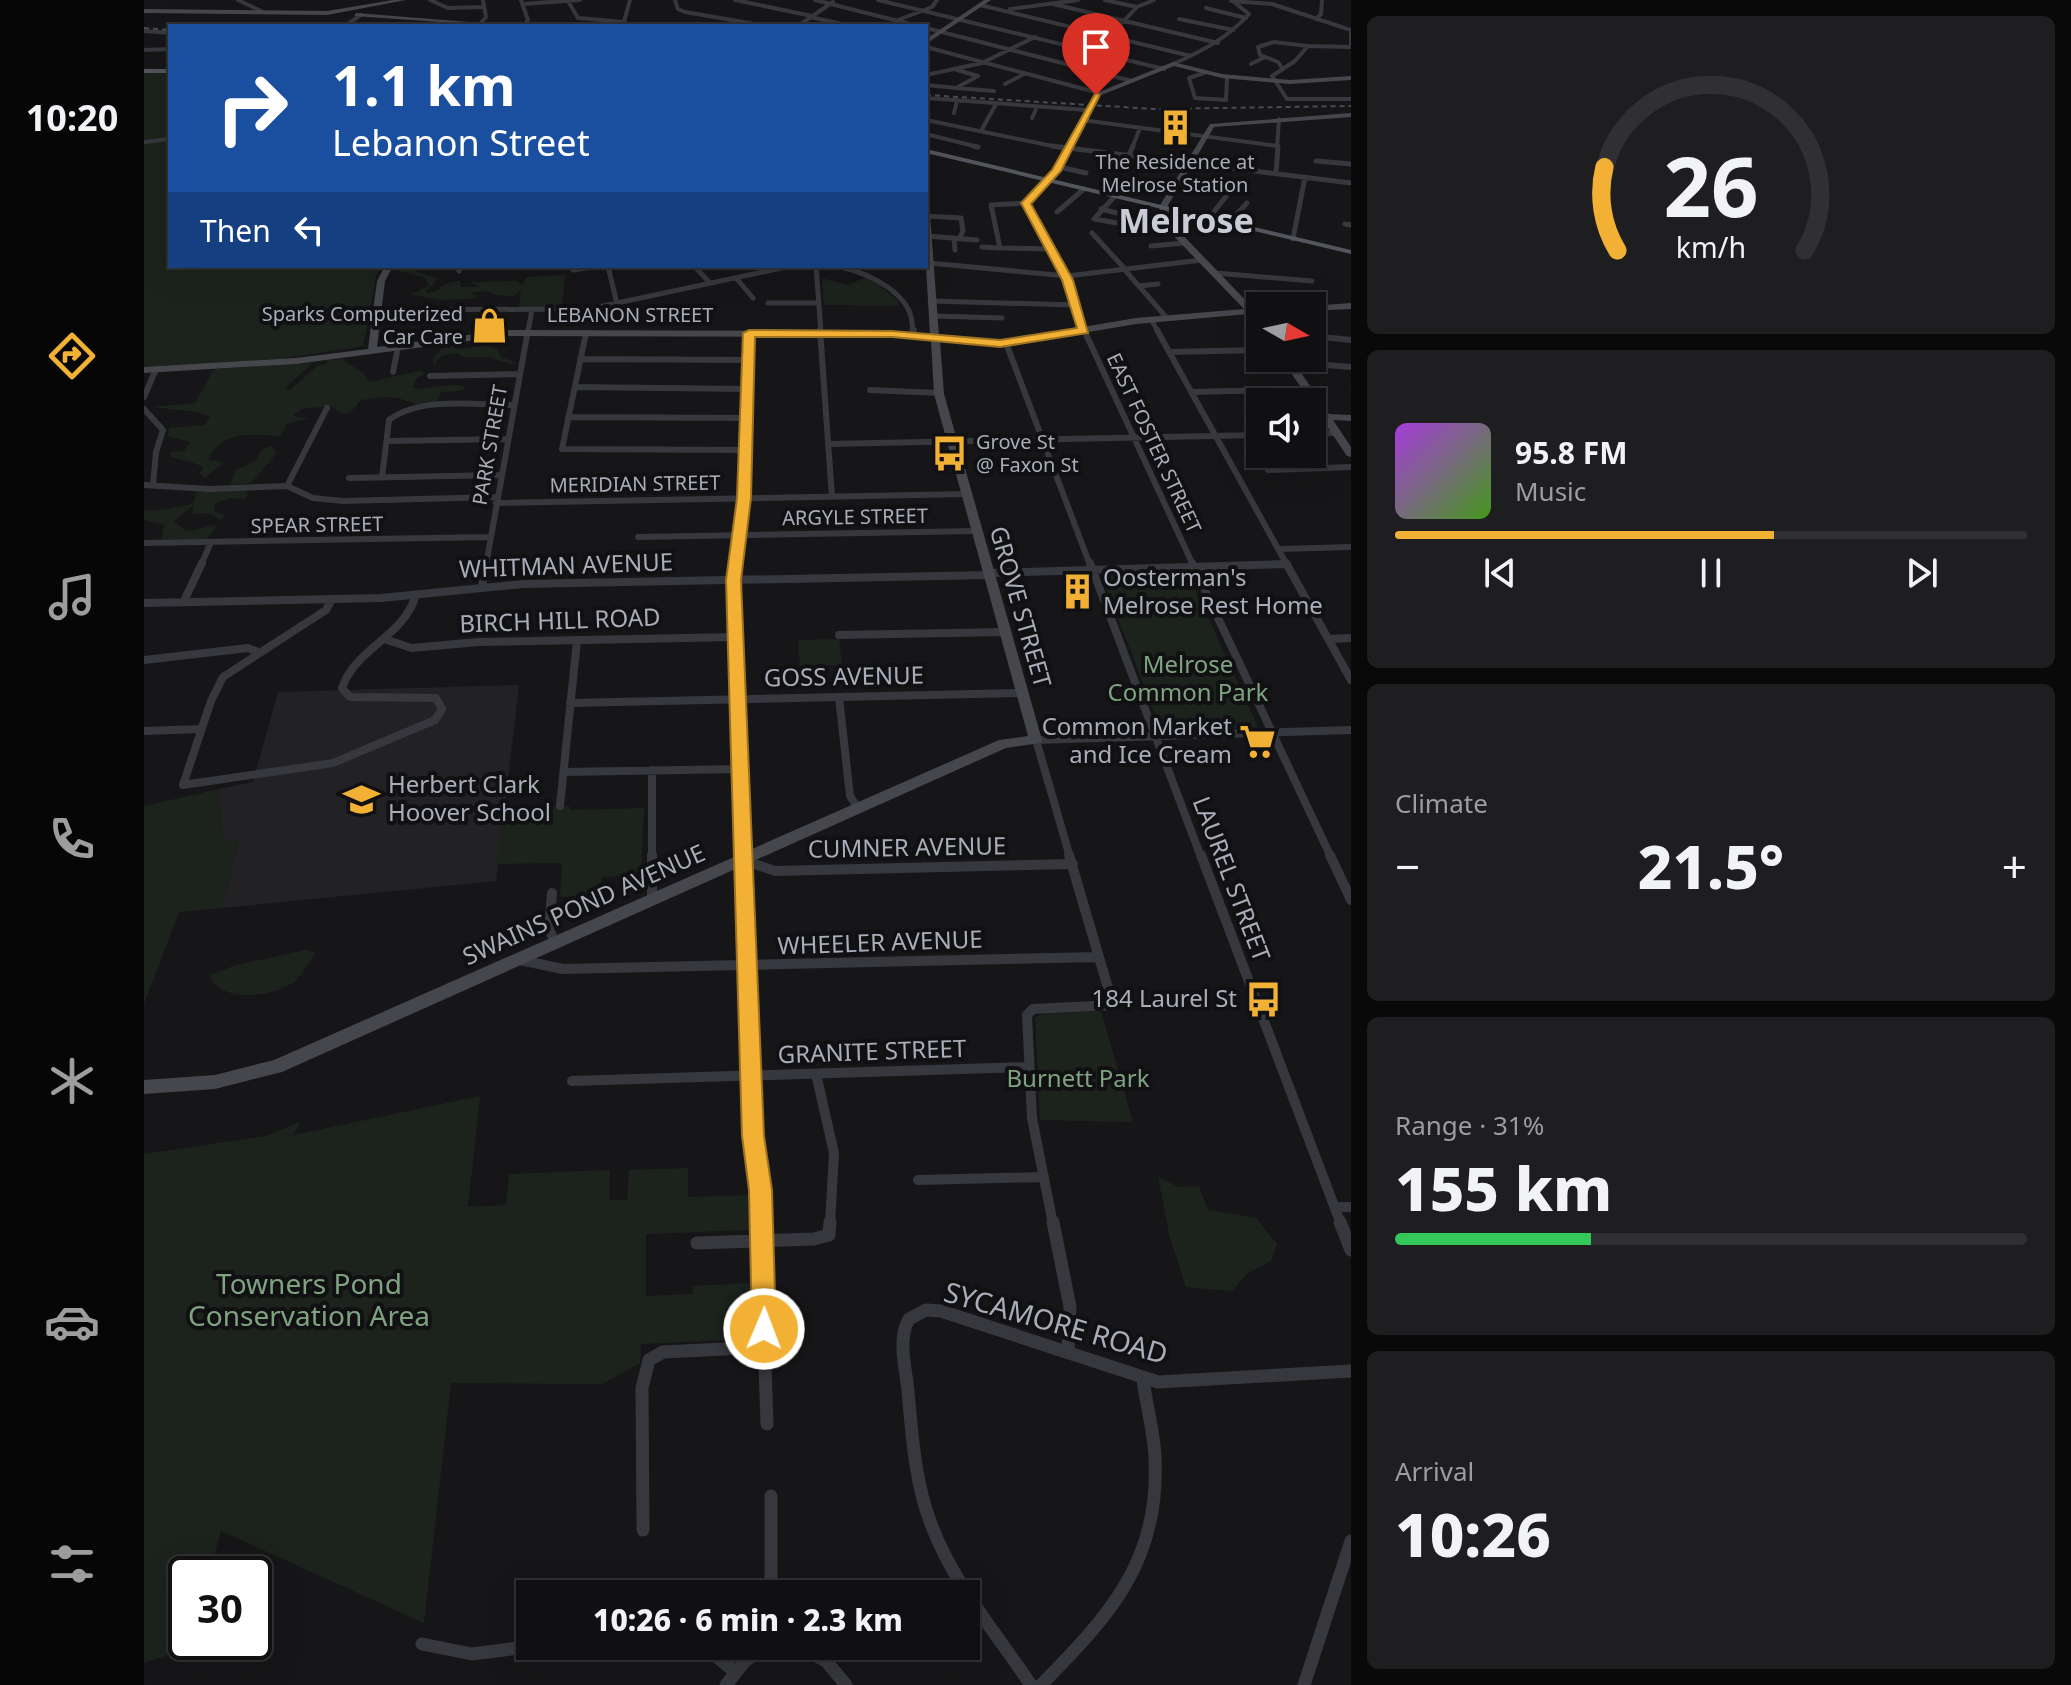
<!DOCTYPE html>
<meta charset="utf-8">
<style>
body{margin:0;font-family:"Noto Sans",sans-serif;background:#1e1e20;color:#f1f3f6;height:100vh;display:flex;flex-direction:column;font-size:30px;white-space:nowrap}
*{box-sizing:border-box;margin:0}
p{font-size:26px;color:#9c9d9f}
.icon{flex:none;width:44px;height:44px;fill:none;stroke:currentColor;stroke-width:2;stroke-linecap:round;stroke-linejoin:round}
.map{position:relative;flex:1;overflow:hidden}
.details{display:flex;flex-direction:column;gap:16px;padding:16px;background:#09090a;width:720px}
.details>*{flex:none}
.top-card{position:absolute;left:24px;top:24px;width:760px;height:244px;border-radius:0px;box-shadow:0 8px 32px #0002,0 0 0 2px #303032;background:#1a4fa0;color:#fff;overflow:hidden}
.needle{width:52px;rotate:99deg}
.controls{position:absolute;left:1102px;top:292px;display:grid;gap:16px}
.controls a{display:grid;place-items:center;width:80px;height:80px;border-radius:0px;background:#101012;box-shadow:0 8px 32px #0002,0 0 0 2px #303032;font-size:40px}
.speed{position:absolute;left:24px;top:1556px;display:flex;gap:16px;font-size:40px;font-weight:700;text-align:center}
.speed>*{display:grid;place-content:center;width:104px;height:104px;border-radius:50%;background:#101012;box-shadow:0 8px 32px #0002,0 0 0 2px #303032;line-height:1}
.speed .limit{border:4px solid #111;border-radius:12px;background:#fff;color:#111}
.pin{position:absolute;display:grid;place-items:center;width:68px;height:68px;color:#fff;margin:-82px -34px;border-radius:50% 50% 50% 0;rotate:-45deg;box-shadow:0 0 8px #0007}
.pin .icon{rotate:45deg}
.me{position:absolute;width:88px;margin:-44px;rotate:1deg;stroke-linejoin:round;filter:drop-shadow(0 0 6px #0008)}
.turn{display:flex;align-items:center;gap:28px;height:168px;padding:0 32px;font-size:36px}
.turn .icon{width:104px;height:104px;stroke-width:2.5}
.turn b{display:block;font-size:56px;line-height:68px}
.then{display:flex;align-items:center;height:76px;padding:0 32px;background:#0003;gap:16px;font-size:30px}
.big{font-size:60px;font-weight:800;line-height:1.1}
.details .widget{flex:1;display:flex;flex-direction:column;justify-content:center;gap:12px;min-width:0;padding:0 28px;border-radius:12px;background:#1e1e20}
.details .dial{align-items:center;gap:0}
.dial svg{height:208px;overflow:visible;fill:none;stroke:#303032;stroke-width:7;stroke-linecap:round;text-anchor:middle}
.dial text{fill:#f1f3f6;stroke:none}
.song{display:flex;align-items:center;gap:24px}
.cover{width:96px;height:96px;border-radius:12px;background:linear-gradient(135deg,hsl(280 70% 55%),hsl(100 70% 35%))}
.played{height:8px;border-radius:4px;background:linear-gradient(90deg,#f2b134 60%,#303032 60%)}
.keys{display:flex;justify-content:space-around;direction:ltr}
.heat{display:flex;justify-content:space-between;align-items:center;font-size:44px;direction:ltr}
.charge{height:12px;border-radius:6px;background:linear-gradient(90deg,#34c759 31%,#303032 0)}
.trip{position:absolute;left:372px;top:1580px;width:464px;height:80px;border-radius:0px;background:#101012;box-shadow:0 8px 32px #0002,0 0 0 2px #303032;font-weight:800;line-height:80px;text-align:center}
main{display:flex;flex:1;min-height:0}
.menu{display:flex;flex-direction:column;width:144px;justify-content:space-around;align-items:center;background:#060607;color:#9c9d9f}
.menu .icon{width:56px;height:56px}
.menu .selected{color:#f2b134}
.menu b{font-size:36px;color:#f1f3f6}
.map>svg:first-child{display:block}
.built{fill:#222225}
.green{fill:#1c231d}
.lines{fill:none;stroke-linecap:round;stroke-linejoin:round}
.street-far5{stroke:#37383d;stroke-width:4}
.street-far4{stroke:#37383d;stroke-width:5}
.street-far3{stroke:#37383d;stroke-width:6}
.street-far2{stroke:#37383d;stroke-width:8}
.street-far1{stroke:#37383d;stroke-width:10}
.street{stroke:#37383d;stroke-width:13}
.secondary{fill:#45474d;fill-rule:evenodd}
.primary{fill:#53555c;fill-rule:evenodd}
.rail{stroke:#4a4c52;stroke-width:2;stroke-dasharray:5 4;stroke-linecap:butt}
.route{fill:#f2b134;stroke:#9d7322;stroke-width:2}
.labels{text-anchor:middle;stroke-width:8;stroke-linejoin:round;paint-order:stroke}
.far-poi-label{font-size:20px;fill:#a8adb8;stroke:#111113}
.far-street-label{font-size:20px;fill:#a8adb8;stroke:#111113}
.street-label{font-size:24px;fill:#a8adb8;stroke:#111113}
.poi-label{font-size:24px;fill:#a8adb8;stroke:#111113;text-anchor:start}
.park-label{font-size:24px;fill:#7fa381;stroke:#111113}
.near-park-label{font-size:28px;fill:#7fa381;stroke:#111113}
.near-street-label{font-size:28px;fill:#a8adb8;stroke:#111113}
.far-town-label{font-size:34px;font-weight:bold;fill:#c9ccd4;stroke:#111113}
</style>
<main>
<nav class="menu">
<b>10:20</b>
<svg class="icon selected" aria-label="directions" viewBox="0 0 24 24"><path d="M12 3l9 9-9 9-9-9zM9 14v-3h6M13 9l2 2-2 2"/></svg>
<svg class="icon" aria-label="music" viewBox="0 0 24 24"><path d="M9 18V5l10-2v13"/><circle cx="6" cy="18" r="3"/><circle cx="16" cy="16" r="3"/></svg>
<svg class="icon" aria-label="phone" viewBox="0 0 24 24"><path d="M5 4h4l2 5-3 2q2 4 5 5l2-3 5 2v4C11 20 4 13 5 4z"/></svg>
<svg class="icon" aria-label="climate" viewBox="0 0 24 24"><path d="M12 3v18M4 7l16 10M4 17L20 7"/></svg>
<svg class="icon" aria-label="car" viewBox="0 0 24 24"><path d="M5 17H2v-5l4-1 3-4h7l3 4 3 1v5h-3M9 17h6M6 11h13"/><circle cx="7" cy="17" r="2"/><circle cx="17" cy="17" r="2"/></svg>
<svg class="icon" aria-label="filters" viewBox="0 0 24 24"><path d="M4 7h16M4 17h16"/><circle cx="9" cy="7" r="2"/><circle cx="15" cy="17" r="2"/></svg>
</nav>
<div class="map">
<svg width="1207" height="1685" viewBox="0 0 1207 1685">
<rect width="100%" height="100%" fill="#161618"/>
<path class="built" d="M375,685L352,881L78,908L94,843L78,839L75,789L109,782L134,692Z"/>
<path class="green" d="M0,73H26V266H239L232,276L227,305L223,307L222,313L226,314L219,346L136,359L0,367Z
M252,266H274L273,272L294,278L281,293L291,292C300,285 303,281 316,281L317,287H335L325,282L372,281L378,285L382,277L421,275L418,307H375L377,289L370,296L351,295L343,291L326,293L334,296L328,299L296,300L267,294L285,286L280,277L254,271Z
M724,276L754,301V306L680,305L678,278L704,285Z
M303,344L316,349L343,346L354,349L357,357L374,363L367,364L345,357H319L313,353L297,356L290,365L289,357Z
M198,359L220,374L225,382L275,371L282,373L273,378L268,388C287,391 306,381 322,387L316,391L297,392L292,404C265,407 273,402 252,398C241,396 228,399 217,400C205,414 205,419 187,406L157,409L149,416L165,418L143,424L136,436C109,434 77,430 64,460L80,462L61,478L56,474L59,467C48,461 38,461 27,457V452L40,451L46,442L24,436L25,428L60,425L66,417L53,412L8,407L51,403L70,369L169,363L141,388L146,390L173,366L185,362L180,361Z
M127,446L133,453L107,483L86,485L92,470L113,460L117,450Z
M101,490L104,495L100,499L87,498L71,503L70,511L80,515L78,521L64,513L49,514V506L30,521C48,540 50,526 74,525L63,539H18L20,524L0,520V509C11,514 35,506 49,504L53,492Z
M1043,571L1114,727L1017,730L957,574Z
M695,639L698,665L656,666L654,640Z
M75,789L78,839L94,842L78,908L35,912L0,1004V806Z
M425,806L426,810L500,808L497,876L458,877L456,896L416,897L418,863L353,864L359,809Z
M162,950L171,953C167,960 155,979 149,983C126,996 84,1004 67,979V975L92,965Z
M957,1011L989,1122L896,1120L891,1017L900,1014Z
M336,1096L324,1207L362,1205L365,1174L466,1170L465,1200H483L485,1170L544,1168V1197L604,1195L605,1230L502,1234V1296L549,1294V1286L607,1283L609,1339L497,1344L496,1363L458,1384L307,1383L280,1623L77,1531L65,1574H42L45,1648L0,1663V1154L122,1136L153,1123H157L149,1135Z
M1014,1176L1034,1187L1055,1186L1064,1210L1112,1218L1133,1244L1127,1261L1104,1273L1088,1291L1042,1287L1025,1234Z"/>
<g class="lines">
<path class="street-far5" d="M94,0L119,12
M286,0L304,8L339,7
M377,0L384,20L379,26
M531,0L534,9L541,12L623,26
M591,0L668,16
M671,0L774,26
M734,0L1020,69
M961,0L993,7
M424,1L434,18L481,22
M1087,1L1128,4L1207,30V46
M379,4L436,0
M909,4L1074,43
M836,5L1047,56
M1062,8L1102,18
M866,9L934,0
M666,17L707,26
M1035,19L1089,30
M1172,19L1177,14L1178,0
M754,20L788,7L793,0
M335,25L342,17L339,0
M479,25L486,0
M524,25L533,26
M201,26L217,15
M654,26L689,2
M782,28L988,81
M0,31L26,33
M782,47L955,93
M933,47L977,24L993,7L1010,0
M1207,47L1164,46L1151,61L1128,76L1143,99H1207
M0,50L26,49
M1029,64C1058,51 1084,38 1105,14L1091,3
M1107,64L1121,57
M1138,68L1134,62L1116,55L1114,47L1130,42L1164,46
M1060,73L1045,78L1051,98L1082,100L1083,77
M782,75L838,63L891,37
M861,84L880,74
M782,85L812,88L834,76L813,70
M812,88L850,91
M782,98L943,110
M810,113L813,101
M888,118L893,107
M782,120L918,148
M938,120L1134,146
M837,131L852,104
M782,134L834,147
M0,142L26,139
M988,148L996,128
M1133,148L1135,119"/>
<path class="street-far4" d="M829,146L834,147
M908,146L1207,183
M985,155L989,146
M1172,161L1207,164
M915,167L942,173
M1132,173L1134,146
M986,179L1032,188
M905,180L882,203L924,280L940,332
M1037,182L1087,190L1065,218
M971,196L950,219L1031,233
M882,203L847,205L856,248L906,249
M957,209L985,216
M913,212L940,189
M782,216L817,218L819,231L815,239
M1085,223L1103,203
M1201,224L1207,225
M948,233L981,269
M783,236L833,240
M810,238L811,250
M1149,239L1161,177
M1007,246L1041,243
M838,247L856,248
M785,263L923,276L1058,260
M464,266L473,304
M550,266L566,283
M672,266L677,332
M692,266C723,272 773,294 768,332
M980,269L1022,317
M429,270L455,266
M315,271L317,266
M1072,273L1168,281
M592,278L609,298
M995,286L1014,284
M788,301L931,305
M624,303H675
M233,310L445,309L647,266
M789,316L858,318
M1007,319L1014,332
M384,332L388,309"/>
<path class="street-far3" d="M676,330L688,497
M940,330L1049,565
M1013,330L1143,565
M442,333L418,449L601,450
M766,335L770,330
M1168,336L1207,340
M862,343L946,565
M1025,352L1116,350
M436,359L604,360
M1144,362L1207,367
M249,372L254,347
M286,376L375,374
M431,387L603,389
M726,390L795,393
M1047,392L1163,389
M0,397L12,369
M0,409L19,430L12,452L9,485
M424,417L602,418
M1168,434L1192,433
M243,441L364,439
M685,444L1116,435
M1124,470L1207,467
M205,478L357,475
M238,478L245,420C277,396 332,405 370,405
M0,485L65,489L143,486L169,498L199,501L353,497
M143,486L183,408
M352,503L823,494
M494,537L833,531
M0,543L346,537
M1135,549L1207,547
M57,565L67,542
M342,565L384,330
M592,565L600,498L605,333
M1123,565L1143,564"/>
<path class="street-far2" d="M592,563L599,857
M946,563L1057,857
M1048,563L1187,857
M1142,563L1207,680
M845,573L1143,564
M338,587L342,563
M188,599L182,610L79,677L67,701L39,785L189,763L291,720L298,709L292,698L206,697L198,688C212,647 259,638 272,595
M40,601L58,563
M0,603L237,598L379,584L846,575
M695,635L862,632
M1185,639L1207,638
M243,640L268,648L334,642L591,637
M0,660L104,648L114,652
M695,697L706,796L714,808
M426,703L879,693
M0,731L57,729
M508,770V857
M420,772L596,769
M416,806L433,640
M926,857L892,740L1207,730"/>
<path class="street-far1" d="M508,855V900
M599,855L609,1136L616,1224
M1057,855L1197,1224
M1186,855L1207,900
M599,860L631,871L929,864
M408,893L405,930L412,943
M376,960L419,969L955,957
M672,1074L690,1153L686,1224
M428,1081L885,1067
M774,1180L900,1177
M1191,1207H1207
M909,1224L888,1118L883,1015L889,1009L969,1005L925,855"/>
<path class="street" d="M616,1222L623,1424
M909,1222L926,1307L924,1353
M1196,1222L1207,1250
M553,1243L670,1239L685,1235L686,1222
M627,1496V1594
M499,1530L498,1388L505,1360L519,1352L620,1347
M278,1644L328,1654L390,1646
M560,1646L591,1672
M653,1646L682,1661L702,1685
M582,1685L601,1661L623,1646
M887,1685C852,1633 809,1583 787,1524C771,1482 768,1436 764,1391C762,1369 753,1339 765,1319L782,1310L797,1311L1014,1382L1207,1371
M897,1685C965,1616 1016,1562 1011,1458C1010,1431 1002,1405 999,1379
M1160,1685L1207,1541"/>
<path class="secondary" d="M249,0H262L183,15L0,13V9L183,11Z
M840,0H847L782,44V39Z
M212,13L350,24L353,26L210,16Z
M1029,62L1078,74L1146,80L1207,76V80L1146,84L1078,78L1030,66L955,96L909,180L902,182L950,94Z
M1207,113V117L1070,127L1023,207L1031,227L1109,308L1116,307V313H1114L1116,323L1105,314L992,324L856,347L796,341L800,394L898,740L897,743L862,748L138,1072L71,1089L0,1094V1080L71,1075L130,1060L855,740L884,736L790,394L787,341L744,337L362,336L152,364L0,373V367L152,358L224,349L233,281L241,266H249L241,281L233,347L362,330L744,331L786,335L782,266V212L786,214L795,336L856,341L992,318L1100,309L1024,230L1015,207L1066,124Z
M1207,303V309L1168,311V306H1166Z
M1137,358H1147L1185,414L1207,415V421L1189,420L1207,447V457L1203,456Z"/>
<path class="primary" d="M0,69H26V73H0Z
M782,149L1207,250V254L782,153Z"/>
<path class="rail" d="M0,28L26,30
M782,95L1011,109L1207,106"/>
</g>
<path class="route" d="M952,92L956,95L917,171L887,204L929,280L944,333L856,347L748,337H611L607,498L597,580L620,1136L628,1190L632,1329L629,1338L620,1341L612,1338L608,1329L605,1190L598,1136L582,580L593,498L599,333L605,330L748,331L856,340L933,328L918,280L877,203L908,170Z"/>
<defs>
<symbol id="building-bare" viewBox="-9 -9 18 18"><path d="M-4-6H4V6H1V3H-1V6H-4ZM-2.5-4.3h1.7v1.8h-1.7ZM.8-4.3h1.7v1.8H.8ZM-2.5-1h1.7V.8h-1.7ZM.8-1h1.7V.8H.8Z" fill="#f2b134" stroke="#111113" stroke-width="2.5" paint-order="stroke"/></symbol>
<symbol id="shop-bare" viewBox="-9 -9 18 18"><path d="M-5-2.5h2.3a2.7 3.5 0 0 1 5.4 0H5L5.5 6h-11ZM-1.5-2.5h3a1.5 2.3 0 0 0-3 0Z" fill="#f2b134" stroke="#111113" stroke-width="2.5" paint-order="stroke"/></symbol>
<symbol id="bus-bare" viewBox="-9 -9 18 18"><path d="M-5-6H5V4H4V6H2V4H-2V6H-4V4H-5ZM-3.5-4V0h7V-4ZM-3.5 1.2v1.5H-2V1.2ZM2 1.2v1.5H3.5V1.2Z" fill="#f2b134" stroke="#111113" stroke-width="2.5" paint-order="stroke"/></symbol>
<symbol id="supermarket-bare" viewBox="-9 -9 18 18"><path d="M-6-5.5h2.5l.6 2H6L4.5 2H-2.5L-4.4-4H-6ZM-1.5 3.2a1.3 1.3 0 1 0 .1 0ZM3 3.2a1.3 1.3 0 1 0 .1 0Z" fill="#f2b134" stroke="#111113" stroke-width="2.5" paint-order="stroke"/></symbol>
<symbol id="school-bare" viewBox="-9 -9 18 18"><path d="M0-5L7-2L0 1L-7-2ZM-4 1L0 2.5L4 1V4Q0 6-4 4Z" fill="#f2b134" stroke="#111113" stroke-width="2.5" paint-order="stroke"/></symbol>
</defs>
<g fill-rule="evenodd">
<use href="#building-bare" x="1006" y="102" width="51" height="51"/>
<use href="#shop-bare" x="320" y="300" width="51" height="51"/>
<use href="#bus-bare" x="780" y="428" width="51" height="51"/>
<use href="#building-bare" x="908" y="566" width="51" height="51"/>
<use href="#supermarket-bare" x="1088" y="716" width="51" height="51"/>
<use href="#school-bare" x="192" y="774" width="51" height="51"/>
<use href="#bus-bare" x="1094" y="974" width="51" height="51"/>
</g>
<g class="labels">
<g class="far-poi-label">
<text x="1031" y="169">The Residence at<tspan x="1031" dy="23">Melrose Station</tspan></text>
<text x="319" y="321" text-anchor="end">Sparks Computerized<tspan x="319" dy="23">Car Care</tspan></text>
<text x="832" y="449" text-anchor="start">Grove St<tspan x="832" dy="23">@ Faxon St</tspan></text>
</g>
<g class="far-street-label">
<text x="486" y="322">LEBANON STREET</text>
<text transform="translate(1010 443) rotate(65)" y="7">EAST FOSTER STREET</text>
<text transform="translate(346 445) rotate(-80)" y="7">PARK STREET</text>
<text transform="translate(491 484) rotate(-1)" y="7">MERIDIAN STREET</text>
<text transform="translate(711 517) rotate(-1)" y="7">ARGYLE STREET</text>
<text transform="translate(173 525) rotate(-1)" y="7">SPEAR STREET</text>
</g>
<g class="street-label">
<text transform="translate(422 566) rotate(-2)" y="8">WHITMAN AVENUE</text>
<text transform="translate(876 607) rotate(74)" y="8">GROVE STREET</text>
<text transform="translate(416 621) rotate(-2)" y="8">BIRCH HILL ROAD</text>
<text transform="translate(700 677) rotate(-1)" y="8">GOSS AVENUE</text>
<text transform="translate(763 848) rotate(-1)" y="8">CUMNER AVENUE</text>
<text transform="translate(1087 879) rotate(69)" y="8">LAUREL STREET</text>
<text transform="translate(440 905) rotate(-24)" y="8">SWAINS POND AVENUE</text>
<text transform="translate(736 943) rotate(-2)" y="8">WHEELER AVENUE</text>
<text transform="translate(728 1052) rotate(-2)" y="8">GRANITE STREET</text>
</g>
<g class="poi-label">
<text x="959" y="586">Oosterman's<tspan x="959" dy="28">Melrose Rest Home</tspan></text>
<text x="1088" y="735" text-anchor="end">Common Market<tspan x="1088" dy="28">and Ice Cream</tspan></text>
<text x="244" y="793">Herbert Clark<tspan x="244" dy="28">Hoover School</tspan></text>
<text x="1093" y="1007" text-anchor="end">184 Laurel St</text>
</g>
<g class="park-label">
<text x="1044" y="673">Melrose<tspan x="1044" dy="28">Common Park</tspan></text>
<text x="934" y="1087">Burnett Park</text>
</g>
<g class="near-park-label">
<text x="165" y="1294">Towners Pond<tspan x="165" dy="32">Conservation Area</tspan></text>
</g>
<g class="near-street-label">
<text transform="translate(912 1323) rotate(16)" y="10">SYCAMORE ROAD</text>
</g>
<g class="far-town-label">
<text x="1042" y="233">Melrose</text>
</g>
</g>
</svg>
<div class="controls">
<a><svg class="needle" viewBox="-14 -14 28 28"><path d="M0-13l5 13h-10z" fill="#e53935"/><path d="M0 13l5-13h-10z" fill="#9c9d9f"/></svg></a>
<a><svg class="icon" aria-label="sound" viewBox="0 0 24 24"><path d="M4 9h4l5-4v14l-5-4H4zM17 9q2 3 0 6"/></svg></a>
</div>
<div class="speed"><div class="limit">30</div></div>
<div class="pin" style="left:952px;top:95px;background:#d93025"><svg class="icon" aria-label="arrive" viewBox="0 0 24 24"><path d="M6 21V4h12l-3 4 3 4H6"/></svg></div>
<svg class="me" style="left:620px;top:1329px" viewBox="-20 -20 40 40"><circle r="17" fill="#f2b134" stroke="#fff" stroke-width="3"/><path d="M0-11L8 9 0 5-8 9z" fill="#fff"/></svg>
<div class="trip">10:26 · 6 min · 2.3 km</div>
<div class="top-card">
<div class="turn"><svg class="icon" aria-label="right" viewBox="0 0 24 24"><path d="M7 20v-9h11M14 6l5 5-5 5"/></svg><div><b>1.1 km</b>Lebanon Street</div></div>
<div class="then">Then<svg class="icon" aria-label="left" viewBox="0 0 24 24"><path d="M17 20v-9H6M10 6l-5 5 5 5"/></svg></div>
</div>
</div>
<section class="details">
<div class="widget dial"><svg viewBox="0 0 100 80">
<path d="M14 69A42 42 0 1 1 86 69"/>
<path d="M14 69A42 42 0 0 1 9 37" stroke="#f2b134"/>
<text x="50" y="56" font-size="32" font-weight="700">26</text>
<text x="50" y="72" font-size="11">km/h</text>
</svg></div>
<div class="widget">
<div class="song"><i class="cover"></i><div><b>95.8 FM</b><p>Music</p></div></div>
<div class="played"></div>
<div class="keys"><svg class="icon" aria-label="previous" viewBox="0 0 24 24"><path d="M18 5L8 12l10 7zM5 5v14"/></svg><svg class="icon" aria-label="pause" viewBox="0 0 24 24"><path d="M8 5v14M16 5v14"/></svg><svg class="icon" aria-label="next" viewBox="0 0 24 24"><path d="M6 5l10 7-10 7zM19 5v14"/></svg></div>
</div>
<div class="widget"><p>Climate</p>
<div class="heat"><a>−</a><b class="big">21.5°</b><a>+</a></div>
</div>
<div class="widget"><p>Range · 31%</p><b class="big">155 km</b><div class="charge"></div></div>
<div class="widget"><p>Arrival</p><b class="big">10:26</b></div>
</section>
</main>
